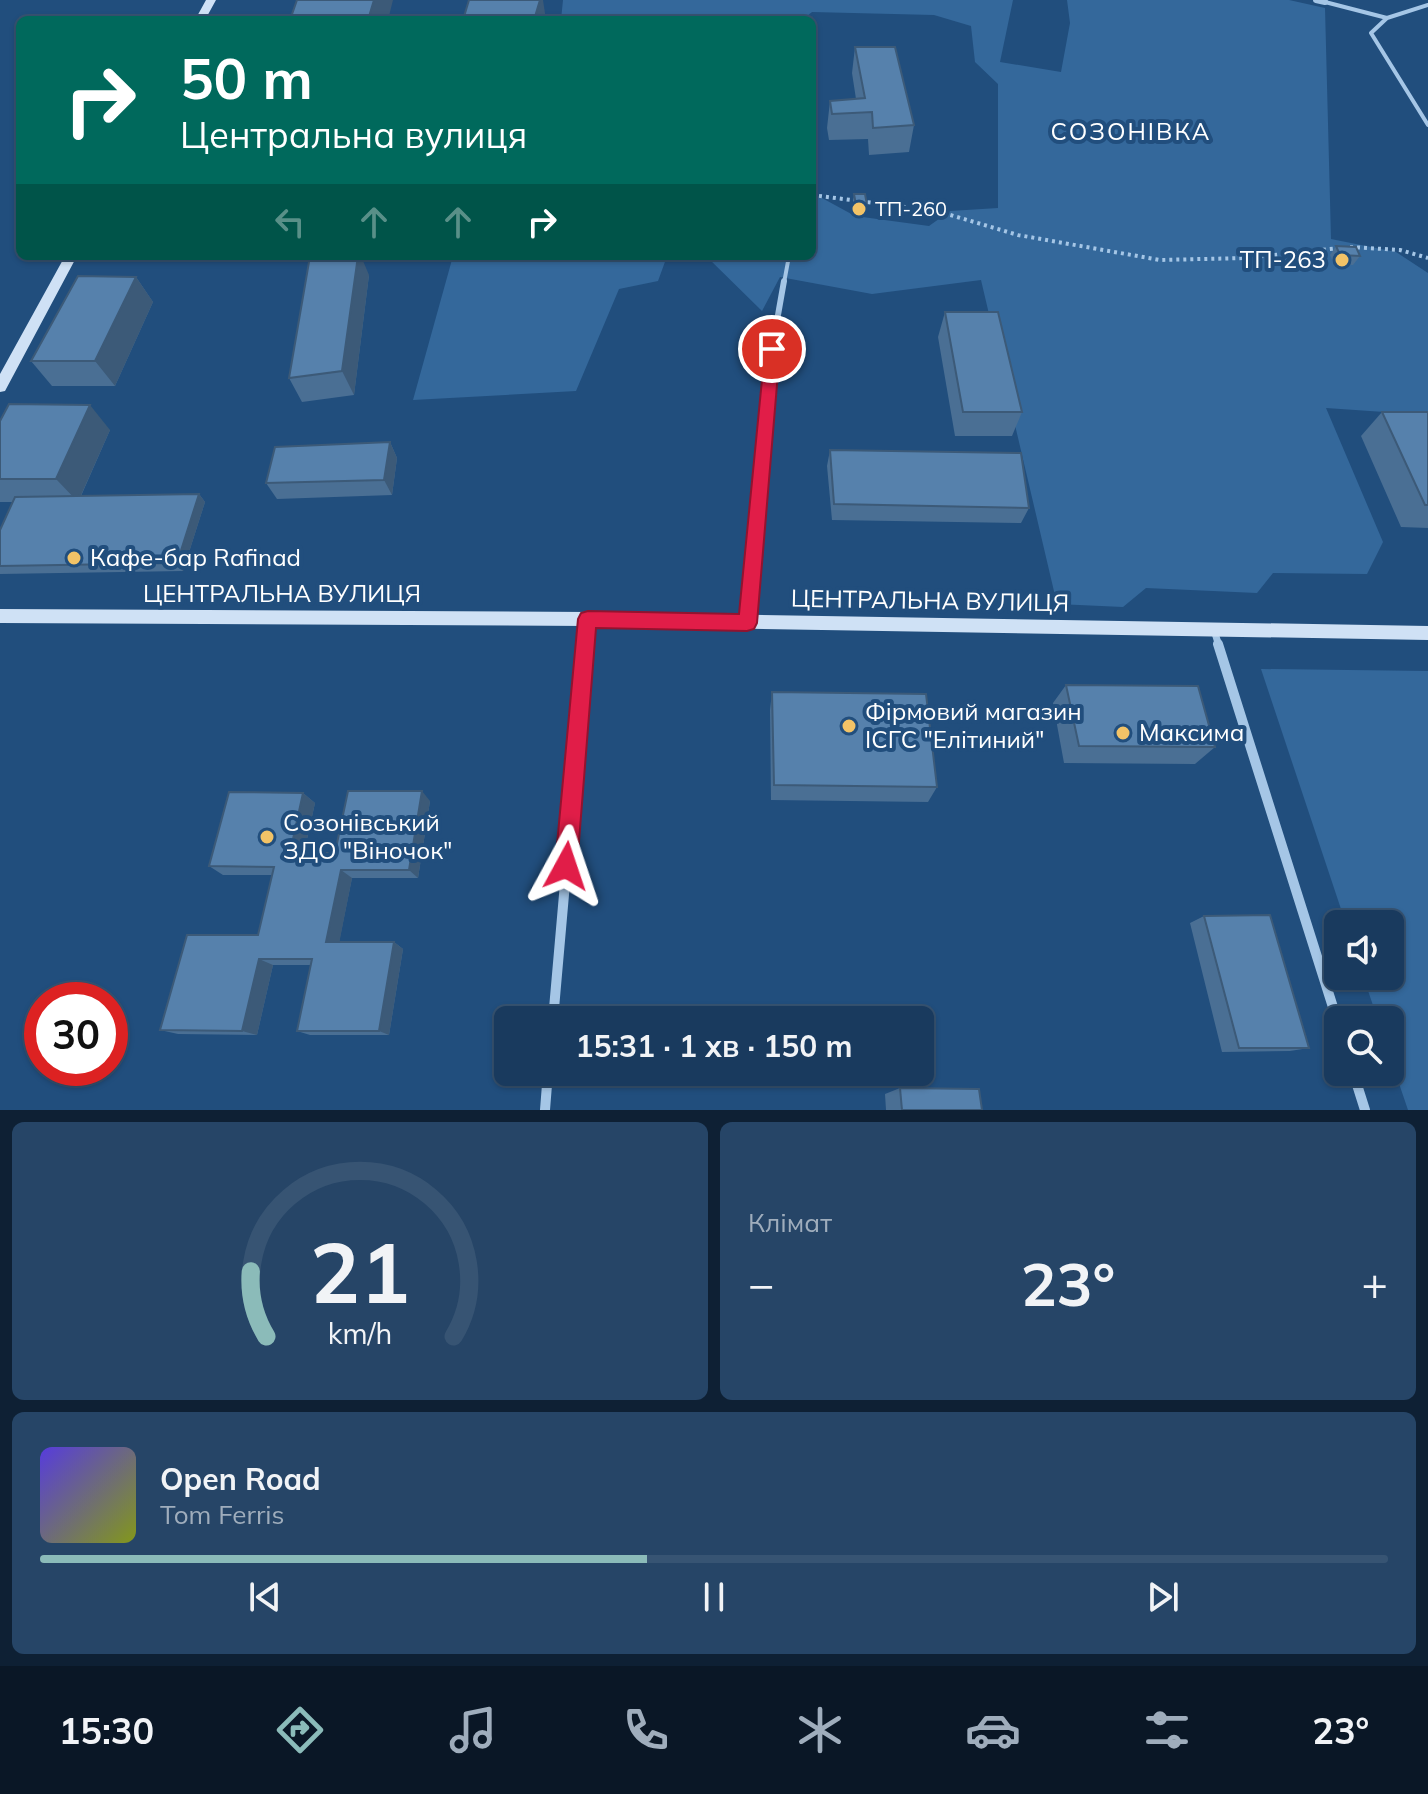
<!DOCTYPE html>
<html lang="uk">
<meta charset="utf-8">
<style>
body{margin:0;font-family:Mulish,sans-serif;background:#264567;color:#f1f3f6;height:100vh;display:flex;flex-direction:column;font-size:30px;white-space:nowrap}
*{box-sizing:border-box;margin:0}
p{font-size:26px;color:#9fadbc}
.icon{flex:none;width:44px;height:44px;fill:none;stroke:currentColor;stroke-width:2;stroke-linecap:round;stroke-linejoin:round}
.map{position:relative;height:1110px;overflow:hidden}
.sheet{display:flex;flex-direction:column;gap:12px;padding:12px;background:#0e2034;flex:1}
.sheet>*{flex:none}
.hud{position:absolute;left:16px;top:16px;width:800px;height:244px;border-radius:12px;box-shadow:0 2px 6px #0004,0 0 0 2px #375473;background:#00695c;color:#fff;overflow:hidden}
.controls{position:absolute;left:1324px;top:910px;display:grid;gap:16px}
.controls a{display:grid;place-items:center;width:80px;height:80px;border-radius:12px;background:#193a5e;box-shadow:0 2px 6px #0004,0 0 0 2px #375473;font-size:40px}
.speed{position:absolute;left:24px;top:982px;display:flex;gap:16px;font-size:40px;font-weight:700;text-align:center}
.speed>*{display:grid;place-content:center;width:104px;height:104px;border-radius:50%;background:#193a5e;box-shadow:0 2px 6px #0004,0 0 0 2px #375473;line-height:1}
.speed .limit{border:12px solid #d22;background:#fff;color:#111}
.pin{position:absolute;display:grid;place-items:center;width:68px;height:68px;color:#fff;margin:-34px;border:4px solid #fff;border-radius:50%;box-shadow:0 2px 8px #0007}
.me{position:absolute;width:88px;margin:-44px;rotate:5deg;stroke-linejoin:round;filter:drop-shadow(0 0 6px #0008)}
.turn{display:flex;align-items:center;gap:28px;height:168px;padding:0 32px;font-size:36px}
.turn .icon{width:104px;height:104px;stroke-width:2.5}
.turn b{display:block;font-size:56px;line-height:68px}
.lanes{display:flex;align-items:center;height:76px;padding:0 32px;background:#0003;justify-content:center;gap:40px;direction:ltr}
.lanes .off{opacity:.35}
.big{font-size:60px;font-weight:700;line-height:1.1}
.sheet .card{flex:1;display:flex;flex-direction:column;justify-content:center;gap:12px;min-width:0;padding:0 28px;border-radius:12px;background:#264567}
.sheet .dial{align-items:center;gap:0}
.dial svg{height:208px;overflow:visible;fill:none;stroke:#375473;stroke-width:7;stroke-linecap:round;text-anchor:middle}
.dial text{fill:#f1f3f6;stroke:none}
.song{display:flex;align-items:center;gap:24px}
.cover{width:96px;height:96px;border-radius:12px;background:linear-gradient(135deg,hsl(250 70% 55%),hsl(70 70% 35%))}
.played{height:8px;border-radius:4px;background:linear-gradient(90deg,#8bbbb9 45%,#375473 45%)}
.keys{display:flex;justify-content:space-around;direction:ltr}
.heat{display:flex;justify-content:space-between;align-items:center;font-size:44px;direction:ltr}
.sheet .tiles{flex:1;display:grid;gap:12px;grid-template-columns:1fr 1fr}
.card:last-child{grid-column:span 2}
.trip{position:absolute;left:494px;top:1006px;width:440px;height:80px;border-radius:12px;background:#193a5e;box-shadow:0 2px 6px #0004,0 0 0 2px #375473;font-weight:700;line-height:80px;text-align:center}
.menu{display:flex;height:128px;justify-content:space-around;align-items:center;background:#0a1726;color:#9fadbc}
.menu .icon{width:56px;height:56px}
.menu .current{color:#8bbbb9}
.menu b{font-size:36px;color:#f1f3f6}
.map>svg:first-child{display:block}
.green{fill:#34689b}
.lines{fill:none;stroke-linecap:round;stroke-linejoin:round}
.path{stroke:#a5c6e6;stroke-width:4;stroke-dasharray:3 4;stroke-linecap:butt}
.lane-far1{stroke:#a5c6e6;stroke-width:4}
.lane{stroke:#a5c6e6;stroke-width:6}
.street-far2{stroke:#a5c6e6;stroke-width:6}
.street-far1{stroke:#a5c6e6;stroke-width:7}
.street{stroke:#a5c6e6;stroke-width:10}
.secondary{fill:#cfe1f5;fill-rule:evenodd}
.wall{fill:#4a6f94}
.shaded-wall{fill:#3c5a78}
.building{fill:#5681ac;stroke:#3c5a78;stroke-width:2}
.route{fill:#e11d48;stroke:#92132f;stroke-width:2}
.poi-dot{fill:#f2c367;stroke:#214e7d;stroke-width:3}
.labels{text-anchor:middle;stroke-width:8;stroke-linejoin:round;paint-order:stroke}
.far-poi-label{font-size:20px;fill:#fff;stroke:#214e7d;text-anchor:start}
.far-quarter-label{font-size:24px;letter-spacing:2px;fill:#fff;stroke:#214e7d}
.poi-label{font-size:24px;fill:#fff;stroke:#214e7d;text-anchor:start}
.street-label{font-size:24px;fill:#fff;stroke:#214e7d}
</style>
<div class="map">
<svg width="1428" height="1110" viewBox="0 0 1428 1110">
<rect width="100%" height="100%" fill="#214e7d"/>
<path class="green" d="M563,0H1013L1000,62L1061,72L1070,23L1067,0H1289L1325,8L1331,239L1396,252L1428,273V415L1326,408L1383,542L1367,574L1273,573L1257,593L1146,588L1123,607L1057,604L981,280L872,294L780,277L762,311L706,256H812V198H822L855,216L929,226L950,211L998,208V84L975,62L971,26L934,15L812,12L802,20H561Z
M453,256H639L666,259L658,281L619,289L576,391L413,400Z
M1261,669L1428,671V1110H1408L1390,1057V1020H1378L1363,976H1390V924H1346Z"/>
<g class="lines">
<path class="path" d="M812,195L937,211L1018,235L1160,260L1245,258L1340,248
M1350,247L1400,250L1428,258"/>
<path class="lane-far1" d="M1325,2L1387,18
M1428,5L1387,18L1371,33L1428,125
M784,283L789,256"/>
<path class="lane" d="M747,619L772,349L784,281"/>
<path class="street-far2" d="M1316,0L1325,2"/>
<path class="street-far1" d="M1214,630L1219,646
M586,646L588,619"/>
<path class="street" d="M1218,644L1338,1023
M553,1020L586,644
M1353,1072L1365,1110
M545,1110L548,1072"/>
<path class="secondary" d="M206,0H216L205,20H195Z
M65,256H77L5,391L0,392V374Z
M0,609L588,612L1428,626V640L588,626L0,623Z"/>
</g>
<path class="wall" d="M855,47L914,125L909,152L869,155L868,139L829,140L827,128L830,101L856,99L852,73Z
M854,194L867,205L866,214L854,215L853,203Z
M1336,246L1360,256L1353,265L1334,264L1330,255Z
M369,275L354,395L302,402L289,378Z
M136,277L153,302L115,386H52L31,361Z
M945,312L1022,412L1012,436H955L938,337Z
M1382,412H1428V528L1401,527L1361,436Z
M0,421L110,430L81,496L199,494L205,502L183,571L0,574V530L13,502H0Z
M390,442L397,458L392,495L277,499L266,483Z
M830,450L1029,508L1021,523L832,520L827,466Z
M1066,685L1215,747L1195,764L1064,763L1053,703Z
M772,692L937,787L928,802L771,800L770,710Z
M303,793L315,803L304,853H335L430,801L418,878H352L339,942H394L403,949L389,1035H310L297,1031L311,965H273L257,1035L178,1034L160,1030L258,935L272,875H223L209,866Z
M1204,916L1309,1048L1290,1051L1222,1052L1190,923Z
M900,1088L982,1110H886L885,1094Z"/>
<path class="shaded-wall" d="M374,0H393L388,20H368Z
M540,0H543L546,20H534Z
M358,256H361L369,275L354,395L342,371Z
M136,277L153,302L115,386L95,361Z
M90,405L110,430L78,502L56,479Z
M390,442L397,458L392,495L384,480Z
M199,494L205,502L183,571L177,563Z
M422,791L430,801L418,878L409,870Z
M303,793L315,803L302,862L290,853Z
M341,870L352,878L338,949L326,942Z
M394,942L403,949L389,1035L379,1031Z
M259,959L273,965L257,1035L242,1031Z"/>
<path class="building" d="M297,0H374L368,20H290Z
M469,0H540L534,20H463Z
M855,47H895L914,125L873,128L872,112L832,114L830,101L865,98Z
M854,194H865L867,205H856Z
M1336,246L1356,247L1360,256L1340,255Z
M310,256H358L342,371L289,378Z
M78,276L136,277L95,361H31Z
M945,312H998L1022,412H963Z
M9,404L90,405L56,479H0V421Z
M1382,412H1428V505H1425Z
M390,442L384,480L266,483L275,447Z
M830,450L1021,453L1029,508L834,504Z
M199,494L177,563L0,566V530L15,497Z
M1066,685L1198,686L1215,747L1079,746Z
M772,692L926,694L937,787L774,785Z
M348,791H422L409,870H341L326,942H394L379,1031H297L312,959H259L242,1031L160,1030L187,935H258L274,867L209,866L229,792L303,793L290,853H335Z
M1270,915L1309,1048H1239L1204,916Z
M900,1088L979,1089L982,1110H902Z"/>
<path class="route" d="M772,343L780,349L757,623L754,629L747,631L596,628L577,866L574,874L566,877L558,874L555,866L578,619L581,613L588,611L739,614L765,349Z"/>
<g class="poi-dot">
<circle cx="859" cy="209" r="8"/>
<circle cx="1342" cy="260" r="8"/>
<circle cx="74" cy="558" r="8"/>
<circle cx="849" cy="726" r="8"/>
<circle cx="1123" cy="733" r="8"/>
<circle cx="267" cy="837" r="8"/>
</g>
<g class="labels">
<g class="far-poi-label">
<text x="875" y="216">ТП-260</text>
</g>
<g class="far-quarter-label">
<text x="1131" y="140">СОЗОНІВКА</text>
</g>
<g class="poi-label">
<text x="1326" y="268" text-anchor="end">ТП-263</text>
<text x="90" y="566">Кафе-бар Rafinad</text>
<text x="865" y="720">Фірмовий магазин<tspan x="865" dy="28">ІСГС "Елітиний"</tspan></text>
<text x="1139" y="741">Максима</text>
<text x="283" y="831">Созонівський<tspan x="283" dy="28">ЗДО "Віночок"</tspan></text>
</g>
<g class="street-label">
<text x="282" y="602">ЦЕНТРАЛЬНА ВУЛИЦЯ</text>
<text transform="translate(930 601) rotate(1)" y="8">ЦЕНТРАЛЬНА ВУЛИЦЯ</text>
</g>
</g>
</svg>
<div class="controls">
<a><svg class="icon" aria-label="sound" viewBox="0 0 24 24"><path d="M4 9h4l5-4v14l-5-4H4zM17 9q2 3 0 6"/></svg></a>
<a><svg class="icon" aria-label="search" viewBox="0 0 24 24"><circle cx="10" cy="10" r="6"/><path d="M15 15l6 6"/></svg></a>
</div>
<div class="speed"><div class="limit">30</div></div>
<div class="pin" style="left:772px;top:349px;background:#d93025"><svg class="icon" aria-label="arrive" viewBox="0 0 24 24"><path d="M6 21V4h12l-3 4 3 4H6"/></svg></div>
<svg class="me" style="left:566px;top:866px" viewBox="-20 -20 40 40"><path d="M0-17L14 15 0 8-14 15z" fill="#e11d48" stroke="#fff" stroke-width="4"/></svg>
<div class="trip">15:31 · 1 хв · 150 m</div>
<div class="hud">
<div class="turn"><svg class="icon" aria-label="right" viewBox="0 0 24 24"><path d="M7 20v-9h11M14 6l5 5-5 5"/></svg><div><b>50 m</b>Центральна вулиця</div></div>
<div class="lanes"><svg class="icon off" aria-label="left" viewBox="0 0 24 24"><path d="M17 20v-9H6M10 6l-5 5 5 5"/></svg><svg class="icon off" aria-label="ahead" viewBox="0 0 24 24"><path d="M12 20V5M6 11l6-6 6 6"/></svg><svg class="icon off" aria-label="ahead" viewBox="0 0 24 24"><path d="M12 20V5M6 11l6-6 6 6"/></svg><svg class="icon" aria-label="right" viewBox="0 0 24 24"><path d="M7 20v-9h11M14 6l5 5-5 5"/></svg></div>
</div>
</div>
<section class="sheet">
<div class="tiles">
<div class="card dial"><svg viewBox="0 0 100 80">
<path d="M14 69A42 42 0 1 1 86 69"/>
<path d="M14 69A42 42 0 0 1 8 44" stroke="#8bbbb9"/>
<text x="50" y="56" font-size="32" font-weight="700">21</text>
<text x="50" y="72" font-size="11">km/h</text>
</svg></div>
<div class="card"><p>Клімат</p>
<div class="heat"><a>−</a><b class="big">23°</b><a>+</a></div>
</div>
<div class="card">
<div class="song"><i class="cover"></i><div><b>Open Road</b><p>Tom Ferris</p></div></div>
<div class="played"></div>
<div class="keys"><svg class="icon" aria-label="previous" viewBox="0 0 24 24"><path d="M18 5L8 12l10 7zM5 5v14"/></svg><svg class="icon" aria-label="pause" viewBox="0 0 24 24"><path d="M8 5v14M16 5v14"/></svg><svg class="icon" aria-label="next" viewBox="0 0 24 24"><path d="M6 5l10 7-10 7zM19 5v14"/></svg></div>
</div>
</div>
</section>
<nav class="menu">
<b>15:30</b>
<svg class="icon current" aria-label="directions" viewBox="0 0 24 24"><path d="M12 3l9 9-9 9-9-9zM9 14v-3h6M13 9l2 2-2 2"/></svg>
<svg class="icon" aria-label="music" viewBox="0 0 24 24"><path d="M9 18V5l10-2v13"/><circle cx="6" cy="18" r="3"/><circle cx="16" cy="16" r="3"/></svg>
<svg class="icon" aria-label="phone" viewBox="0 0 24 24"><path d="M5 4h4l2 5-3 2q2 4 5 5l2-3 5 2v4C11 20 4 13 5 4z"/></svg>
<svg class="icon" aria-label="climate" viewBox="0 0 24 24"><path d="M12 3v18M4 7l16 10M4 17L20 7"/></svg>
<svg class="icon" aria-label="car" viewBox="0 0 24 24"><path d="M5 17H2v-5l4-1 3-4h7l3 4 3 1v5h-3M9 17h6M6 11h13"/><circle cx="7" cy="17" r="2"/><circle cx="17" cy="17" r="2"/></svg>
<svg class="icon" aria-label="filters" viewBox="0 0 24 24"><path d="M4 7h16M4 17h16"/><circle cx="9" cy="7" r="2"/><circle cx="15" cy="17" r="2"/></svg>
<b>23°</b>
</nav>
